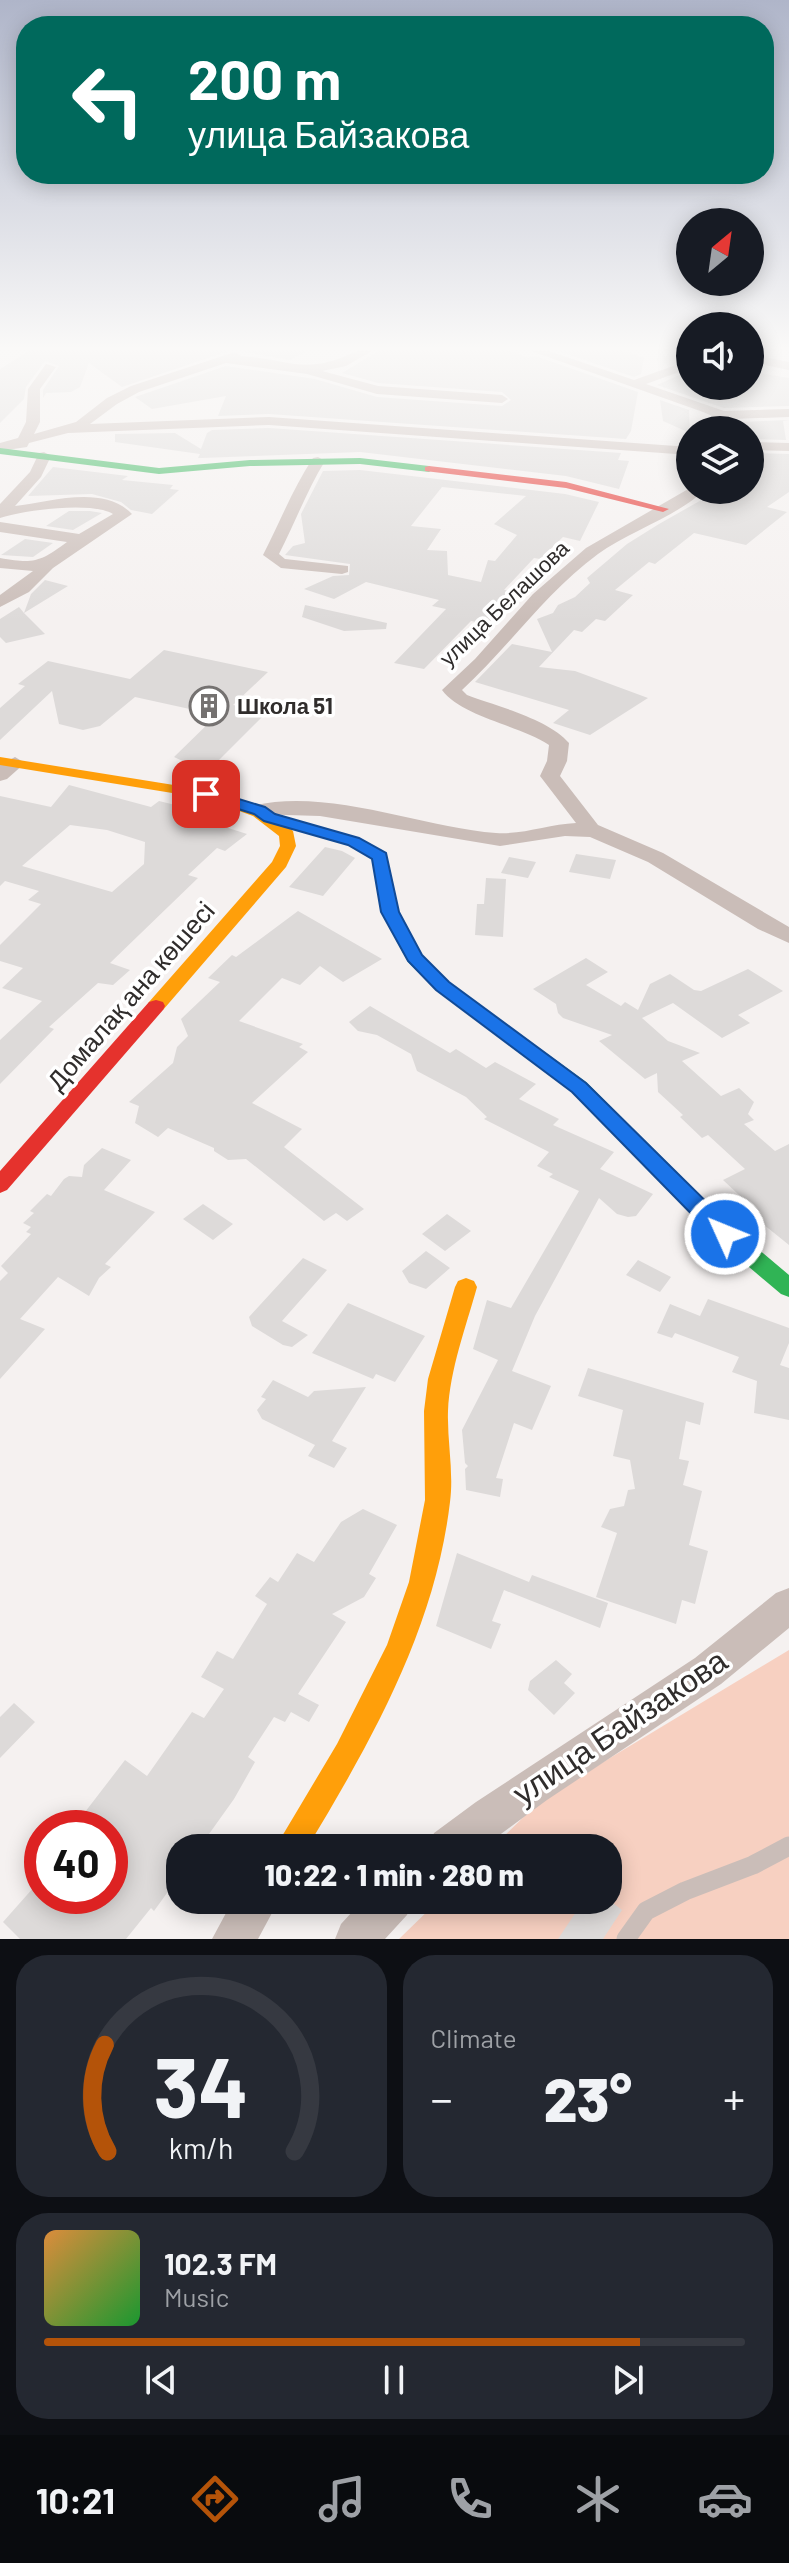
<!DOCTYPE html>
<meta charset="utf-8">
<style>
body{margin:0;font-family:Barlow,sans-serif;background:#242831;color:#f1f3f6;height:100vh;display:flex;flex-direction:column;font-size:30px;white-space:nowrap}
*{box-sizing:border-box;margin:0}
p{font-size:26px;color:#9ea1a6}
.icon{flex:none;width:44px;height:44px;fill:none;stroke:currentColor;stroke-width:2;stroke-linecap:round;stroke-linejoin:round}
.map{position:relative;height:1939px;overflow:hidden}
.sheet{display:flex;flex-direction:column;gap:16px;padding:16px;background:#0d0f14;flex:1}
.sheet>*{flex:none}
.banner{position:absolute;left:16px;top:16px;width:758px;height:168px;border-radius:32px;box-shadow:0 4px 20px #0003;background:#00695c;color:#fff;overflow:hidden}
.needle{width:52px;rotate:29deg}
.controls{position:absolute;left:676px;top:208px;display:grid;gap:16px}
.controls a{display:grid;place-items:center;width:88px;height:88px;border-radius:50%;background:#171b24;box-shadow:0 4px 20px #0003;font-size:40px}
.speed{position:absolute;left:24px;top:1810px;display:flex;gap:16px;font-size:40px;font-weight:700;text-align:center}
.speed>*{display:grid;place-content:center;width:104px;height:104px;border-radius:50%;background:#171b24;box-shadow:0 4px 20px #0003;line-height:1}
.speed .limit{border:12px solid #d22;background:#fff;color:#111}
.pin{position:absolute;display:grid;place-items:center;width:68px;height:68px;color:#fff;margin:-34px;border-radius:16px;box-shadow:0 4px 12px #0006}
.me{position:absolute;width:88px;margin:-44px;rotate:314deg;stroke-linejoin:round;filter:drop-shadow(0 0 6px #0008)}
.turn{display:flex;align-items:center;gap:28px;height:168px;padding:0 40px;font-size:36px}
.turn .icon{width:104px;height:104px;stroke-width:2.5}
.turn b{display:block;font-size:56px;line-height:68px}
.big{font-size:60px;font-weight:800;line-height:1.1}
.sheet .card{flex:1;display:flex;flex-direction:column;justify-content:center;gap:12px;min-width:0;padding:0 28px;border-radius:32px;background:#242831}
.sheet .dial{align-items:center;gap:0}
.dial svg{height:208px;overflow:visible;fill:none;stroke:#363941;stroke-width:7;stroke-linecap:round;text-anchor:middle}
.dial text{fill:#f1f3f6;stroke:none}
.song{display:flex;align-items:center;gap:24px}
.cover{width:96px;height:96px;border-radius:12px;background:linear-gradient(135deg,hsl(30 70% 55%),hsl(130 70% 35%))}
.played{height:8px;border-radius:4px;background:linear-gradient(90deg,#b45309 85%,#363941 85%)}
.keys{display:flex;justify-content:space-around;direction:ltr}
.heat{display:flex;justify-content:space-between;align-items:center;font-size:44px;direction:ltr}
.sheet .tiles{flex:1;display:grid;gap:16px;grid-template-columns:1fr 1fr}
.card:last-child{grid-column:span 2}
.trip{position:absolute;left:166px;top:1834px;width:456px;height:80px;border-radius:32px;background:#171b24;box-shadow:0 4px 20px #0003;font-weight:800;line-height:80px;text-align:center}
.dock{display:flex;height:128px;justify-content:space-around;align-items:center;background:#090b0e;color:#9ea1a6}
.dock .icon{width:56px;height:56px}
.dock .selected{color:#b45309}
.dock b{font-size:36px;color:#f1f3f6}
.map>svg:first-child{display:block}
.green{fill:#f7d0c1}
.building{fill:#dddad9;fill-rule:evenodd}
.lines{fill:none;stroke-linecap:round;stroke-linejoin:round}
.lane{stroke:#cabdb8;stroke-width:19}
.street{fill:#cabdb8;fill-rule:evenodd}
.fast{fill:#30b455;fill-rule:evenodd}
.slow{fill:#ff9f0a;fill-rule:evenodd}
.jam{fill:#e5322d;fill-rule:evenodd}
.route{fill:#1a73e8;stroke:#114b97;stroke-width:2}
.labels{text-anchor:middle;stroke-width:7;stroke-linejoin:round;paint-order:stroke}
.far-street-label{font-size:22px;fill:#302d2c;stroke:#fff}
.far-poi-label{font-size:22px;font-weight:bold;fill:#302d2c;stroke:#fff;text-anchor:start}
.street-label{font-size:26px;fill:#302d2c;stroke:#fff}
.near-street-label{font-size:32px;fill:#302d2c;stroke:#fff}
</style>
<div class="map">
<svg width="789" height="1939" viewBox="0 0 789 1939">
<rect width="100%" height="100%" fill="#f5f1f0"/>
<path class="green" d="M789,1650V1939H399L439,1900H608V1848H492L542,1799Z"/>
<path class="building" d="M29,351H229L122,387L89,363L80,387L71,392L46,393L43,398V390L59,366L45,361L26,387L24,399L0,423V369Z
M239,351H307L290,360Z
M378,351H512L528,358L536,356L638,392L631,431L626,439L269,414L218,416L226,396L152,409L135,397L226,366L315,379L377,397L502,406L511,400L502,392L378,383L342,373Z
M558,351H624L644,358L641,374L634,377Z
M684,373L690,376V386H753L759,373L789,378V406L724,408L657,385Z
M660,400L689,410L690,433L663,421Z
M789,420L783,421L786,440L752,439L750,430H743L738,422Z
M269,428L621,453L618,460L629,461L619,489L566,476L360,452L201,458H198L200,454L115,442V434L175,433L201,449L207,433L212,430Z
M754,453L789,454V492L767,507L787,512L746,545L694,533L655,564L649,562L615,590L633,595L605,621L596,619L582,632L574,630L539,667L575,671L648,698L590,735L553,723L569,710L475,682L512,644L552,652L537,619L553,613L558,605L575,597L590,583L587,578L627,544L659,524L719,490H750V467L756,464Z
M53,467L128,476L122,480L173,485L170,489L179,490L152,514L131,510L121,502L92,494L28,496Z
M360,470L565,494L599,502L580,541L563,537L540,559L534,558L504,590L518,592L506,605L487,624L471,621L424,669L394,663L446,609L432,606L439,600L366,582L334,599L304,589L333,576L349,575L350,564L285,555L293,546L305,543L301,514L323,471ZM442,487L526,496L494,524L517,535L495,561L488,560L481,582L448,575L447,551L427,550L441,529L411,526Z
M69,511H90L102,513L73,530L46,526Z
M25,539L53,543L33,557L1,555Z
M45,580L68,586L24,613L45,634L6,643L0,637V619L19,607L24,613L31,594Z
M305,605L387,623L386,629L344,631L302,617Z
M164,650L268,672L233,705L267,712L214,765L189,764L174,757L217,715L135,697L100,726L83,730L59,724L52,691L0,740V708L25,686L18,684L48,661L130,679Z
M69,785L151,807L159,801L204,812L229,820L222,826L247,834L225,851L217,848L188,875L198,878L110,963L130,970L113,985L98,983L49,1027L54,1029L0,1084V1040L42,1001L2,988L23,968L0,961V945L41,904L28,900L39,891L5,881L0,886V796L51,807ZM70,825L107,830L145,842L144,864L112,892L22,866Z
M325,847L342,851L355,858L323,896L289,887Z
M576,854L616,860L610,879L569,872Z
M509,857L536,862L528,878L501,873Z
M486,878L506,879L503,937L475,935L477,904H484Z
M298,911L382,959L343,982L320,966L300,985L282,978L239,1021L303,1044L299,1047L308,1052L252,1103L302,1129L284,1147L364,1209L347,1221L336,1213L324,1221L246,1159L228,1160L214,1151V1148L168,1128L158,1137L135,1123L139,1106L129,1102L173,1063L177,1047L188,1036L181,1019L220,982L208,978L232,955L236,957Z
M586,958L608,972L586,985L621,1006L625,1002L638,1010L650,984L670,974L694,990L701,991L748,969L783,991L738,1015L750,1023L722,1038L673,1003L642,1018L668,1041L700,1053L682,1061L721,1096L739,1088L754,1102L748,1114L754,1120L744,1124L775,1151L789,1144V1245L748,1212L754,1209L723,1180L745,1169L708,1135L702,1138L680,1117L683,1115L658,1092L657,1073L645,1079L599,1041L612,1035L563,1018L558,1013L556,1004L533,989Z
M370,1006L450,1053L456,1049L486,1068L495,1062L536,1084L519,1099L559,1119L553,1125L614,1152L600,1169L653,1194L636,1216L628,1217L617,1214L599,1198L535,1316L512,1371L551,1386L532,1430L514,1423L496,1478L503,1479L500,1497L466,1490L465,1469L468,1466L465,1463L462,1430L498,1360L473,1349L487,1300L511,1308L579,1191L549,1177L553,1174L537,1166L549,1152L484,1119L487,1117L466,1097L417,1071L411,1054L377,1035L358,1031L349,1022Z
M102,1148L131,1160L104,1190L155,1212L105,1264L111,1267L99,1278L89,1296L58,1277L20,1319L45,1329L0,1379V1281L8,1273L1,1266L31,1234L26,1232L31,1227L23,1223L34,1213L30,1211L47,1194L51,1196L64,1179L69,1176L82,1177L84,1165Z
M203,1204L233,1224L213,1240L183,1219Z
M447,1214L471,1231L445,1251L422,1234Z
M426,1251L450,1268L426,1289L409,1283L402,1271Z
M303,1258L327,1270L282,1321L308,1335L292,1347L283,1345L252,1326L249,1317Z
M638,1260L671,1277L660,1292L626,1275Z
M708,1299L789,1328V1343L780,1365L789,1368V1420L754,1413L757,1381L732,1372L739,1357L675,1333L672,1338L657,1333L670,1304L700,1316Z
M348,1303L425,1336L395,1382L376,1374L373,1379L312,1353Z
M588,1368L704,1403L700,1425L686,1421L679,1459L689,1461L683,1485L702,1491L689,1545L708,1551L695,1604L682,1600L676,1624L596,1597L617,1533L601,1527L610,1509L624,1506L628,1490L635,1489L630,1460L613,1456L623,1410L578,1396Z
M273,1380L308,1397L314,1391L366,1387L332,1441L347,1448L334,1468L308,1456L315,1445L262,1419L257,1410L266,1399L261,1397Z
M363,1509L397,1525L369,1574L376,1578L364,1597L332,1614L346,1622L298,1694L319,1705L309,1722L291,1712L285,1722L274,1717L248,1757L255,1762L234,1799L199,1848H180V1875L154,1911L151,1908L126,1939H20L3,1922L42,1878V1896H110V1828H83L82,1816L125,1760L147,1776L192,1712L204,1718L224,1689L201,1677L217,1651L233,1659L267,1604L255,1596L270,1577L278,1582L297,1553L314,1562L341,1522Z
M457,1553L529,1582L532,1575L608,1603L600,1628L504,1590L492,1621L501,1624L491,1649L436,1626Z
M556,1660L572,1674L564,1683L575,1693L554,1715L528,1690L530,1681Z
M14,1703L35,1722L0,1758V1717Z
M584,1900H609L622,1910L603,1939H558Z"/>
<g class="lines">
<path class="lane" d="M626,1939L646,1911L685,1891L753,1865L789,1846"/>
<path class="street" d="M357,351H372L346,366L322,371L378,386L502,395L508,399L502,403L377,394L307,374L226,363L139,392L117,404L90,424L269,417L690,447V455L269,425L68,433L29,443L27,447L0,451V443L18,438L26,422L28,389L46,364L56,367L40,389V422L34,434L76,422L107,398L131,386L235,352L241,356C292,360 305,376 357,351Z
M531,351H549L634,380L690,360V368L646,384L724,411L789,409V417L731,419L740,430H726L717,418L703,412Z
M750,354L789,362V370L750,362Z
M750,442L789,443V451L750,450Z
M44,452L51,456L41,477L15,506C50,502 103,484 132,514L53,568L29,592L0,607V595L33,571L0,568V558C34,564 40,562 67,542L0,532V522L79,534L113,514C92,501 24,510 0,518V504L30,472L39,453Z
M318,457L325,461C307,490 295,523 279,554L285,559L348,566V572L342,574L281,568L263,555C280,522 293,488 313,458Z
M690,488L704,490C680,515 628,532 598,554C546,592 509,647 462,690L467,695C496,706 549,719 569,743L567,761L560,776L598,825L663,853L789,927V943L758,929L648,862L590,837L565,836L500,846L320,816L252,814L249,810L252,806C327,787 420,827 496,833C523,835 549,824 576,823L540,776L547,761L549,745C519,725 462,717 442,690L475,659L533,594L586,548Z
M15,757L25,763L7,779L0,781V765Z
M789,1588V1628L721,1684L547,1800L482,1848H428L434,1833L476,1802L695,1658L776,1593Z
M233,1900H279L258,1939H212Z
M363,1900H413L407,1915L385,1939H335L341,1924Z"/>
<path class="fast" d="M0,448L159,468L250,460L360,458L429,466L434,469L429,472L360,464L250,466L159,474L0,454Z
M270,812L360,839L386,853L399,912L422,955L448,982L586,1082L733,1228L789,1275V1297L781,1294L717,1240L572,1092L436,990L408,962L381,912L372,858L348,845L264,820L262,817Z"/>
<path class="slow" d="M0,757L211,791L265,810L293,831L296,846L286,867L163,1010H149L147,1006L149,1002L272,862L280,846L279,836L253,816L203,798L0,765Z
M466,1278L474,1281L477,1287C466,1327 450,1369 448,1411C447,1441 454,1472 450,1502C435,1629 372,1740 307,1848H275L337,1744L387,1645L409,1582L425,1500L424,1411L428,1379L455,1287L458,1281Z"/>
<path class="jam" d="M429,466L566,482L669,509L663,512L566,488L425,471V467Z
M156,1000L163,1002L165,1006L163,1010L7,1190L0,1193V1171L149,1002Z"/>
</g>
<linearGradient id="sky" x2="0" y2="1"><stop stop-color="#afb5c9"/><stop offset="0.56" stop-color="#faf9f8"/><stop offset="1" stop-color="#faf9f8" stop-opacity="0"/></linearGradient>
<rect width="789" height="622" fill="url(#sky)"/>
<path class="route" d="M206,789L265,807L275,814L359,838L386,853L399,912L422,955L449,982L586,1083L733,1228L736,1234L733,1240L725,1242L717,1240L572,1092L436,990L408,961L381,912L372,859L348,845L264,821L254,814L200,797L198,794Z"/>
<defs>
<symbol id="building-ring" viewBox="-11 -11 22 22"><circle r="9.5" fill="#fff" stroke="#757271" stroke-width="1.5"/><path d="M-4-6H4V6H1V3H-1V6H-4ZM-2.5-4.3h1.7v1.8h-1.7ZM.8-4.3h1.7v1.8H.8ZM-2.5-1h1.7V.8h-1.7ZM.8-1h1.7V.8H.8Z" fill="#757271"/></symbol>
</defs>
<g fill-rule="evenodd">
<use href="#building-ring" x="187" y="684" width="44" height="44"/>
</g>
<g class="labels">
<g class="far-street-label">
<text transform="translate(504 603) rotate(-44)" y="8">улица Белашова</text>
</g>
<g class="far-poi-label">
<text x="237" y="714">Школа 51</text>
</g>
<g class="street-label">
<text transform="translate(131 996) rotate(-49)" y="9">Домалақ ана көшесі</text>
</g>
<g class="near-street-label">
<text transform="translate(620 1727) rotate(-34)" y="11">улица Байзакова</text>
</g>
</g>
</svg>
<div class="controls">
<a><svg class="needle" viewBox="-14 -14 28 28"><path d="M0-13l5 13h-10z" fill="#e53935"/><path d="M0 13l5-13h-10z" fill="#9ea1a6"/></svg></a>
<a><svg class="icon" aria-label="sound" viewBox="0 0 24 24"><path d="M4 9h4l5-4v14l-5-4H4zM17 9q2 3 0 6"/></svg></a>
<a><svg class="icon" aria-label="layers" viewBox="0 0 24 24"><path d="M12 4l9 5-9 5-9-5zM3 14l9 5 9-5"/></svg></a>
</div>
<div class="speed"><div class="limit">40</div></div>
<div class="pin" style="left:206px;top:794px;background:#d93025"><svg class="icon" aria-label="arrive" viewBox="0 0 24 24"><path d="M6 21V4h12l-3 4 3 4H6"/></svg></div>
<svg class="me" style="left:725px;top:1234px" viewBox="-20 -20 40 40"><circle r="17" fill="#1a73e8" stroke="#fff" stroke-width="3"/><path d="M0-11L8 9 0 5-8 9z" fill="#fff"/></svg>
<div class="trip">10:22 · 1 min · 280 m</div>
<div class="banner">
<div class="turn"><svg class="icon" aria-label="left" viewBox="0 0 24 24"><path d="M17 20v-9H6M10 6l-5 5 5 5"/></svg><div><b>200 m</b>улица Байзакова</div></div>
</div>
</div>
<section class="sheet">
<div class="tiles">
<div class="card dial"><svg viewBox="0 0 100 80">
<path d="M14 69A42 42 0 1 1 86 69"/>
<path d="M14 69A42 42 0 0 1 13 28" stroke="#b45309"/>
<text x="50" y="56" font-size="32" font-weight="700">34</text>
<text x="50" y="72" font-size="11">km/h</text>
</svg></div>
<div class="card"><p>Climate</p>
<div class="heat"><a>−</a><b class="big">23°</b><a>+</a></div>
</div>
<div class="card">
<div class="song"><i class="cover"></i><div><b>102.3 FM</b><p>Music</p></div></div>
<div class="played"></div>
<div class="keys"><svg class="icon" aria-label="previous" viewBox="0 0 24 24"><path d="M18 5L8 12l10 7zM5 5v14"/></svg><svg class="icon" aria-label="pause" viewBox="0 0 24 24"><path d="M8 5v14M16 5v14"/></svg><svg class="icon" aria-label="next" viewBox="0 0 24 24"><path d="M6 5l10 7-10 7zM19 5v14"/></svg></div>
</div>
</div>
</section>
<nav class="dock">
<b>10:21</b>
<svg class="icon selected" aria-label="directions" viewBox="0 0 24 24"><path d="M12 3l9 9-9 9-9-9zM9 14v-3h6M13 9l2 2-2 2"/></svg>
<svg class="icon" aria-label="music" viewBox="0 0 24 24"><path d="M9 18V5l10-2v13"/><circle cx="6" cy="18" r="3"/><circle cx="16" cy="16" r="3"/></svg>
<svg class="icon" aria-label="phone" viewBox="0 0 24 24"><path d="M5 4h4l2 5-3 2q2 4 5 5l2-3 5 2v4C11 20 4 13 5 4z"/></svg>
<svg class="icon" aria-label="climate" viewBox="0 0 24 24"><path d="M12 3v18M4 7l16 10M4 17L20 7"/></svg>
<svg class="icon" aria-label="car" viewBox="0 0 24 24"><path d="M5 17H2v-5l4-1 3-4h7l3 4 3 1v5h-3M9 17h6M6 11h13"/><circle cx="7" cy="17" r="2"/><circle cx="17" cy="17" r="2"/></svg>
</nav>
